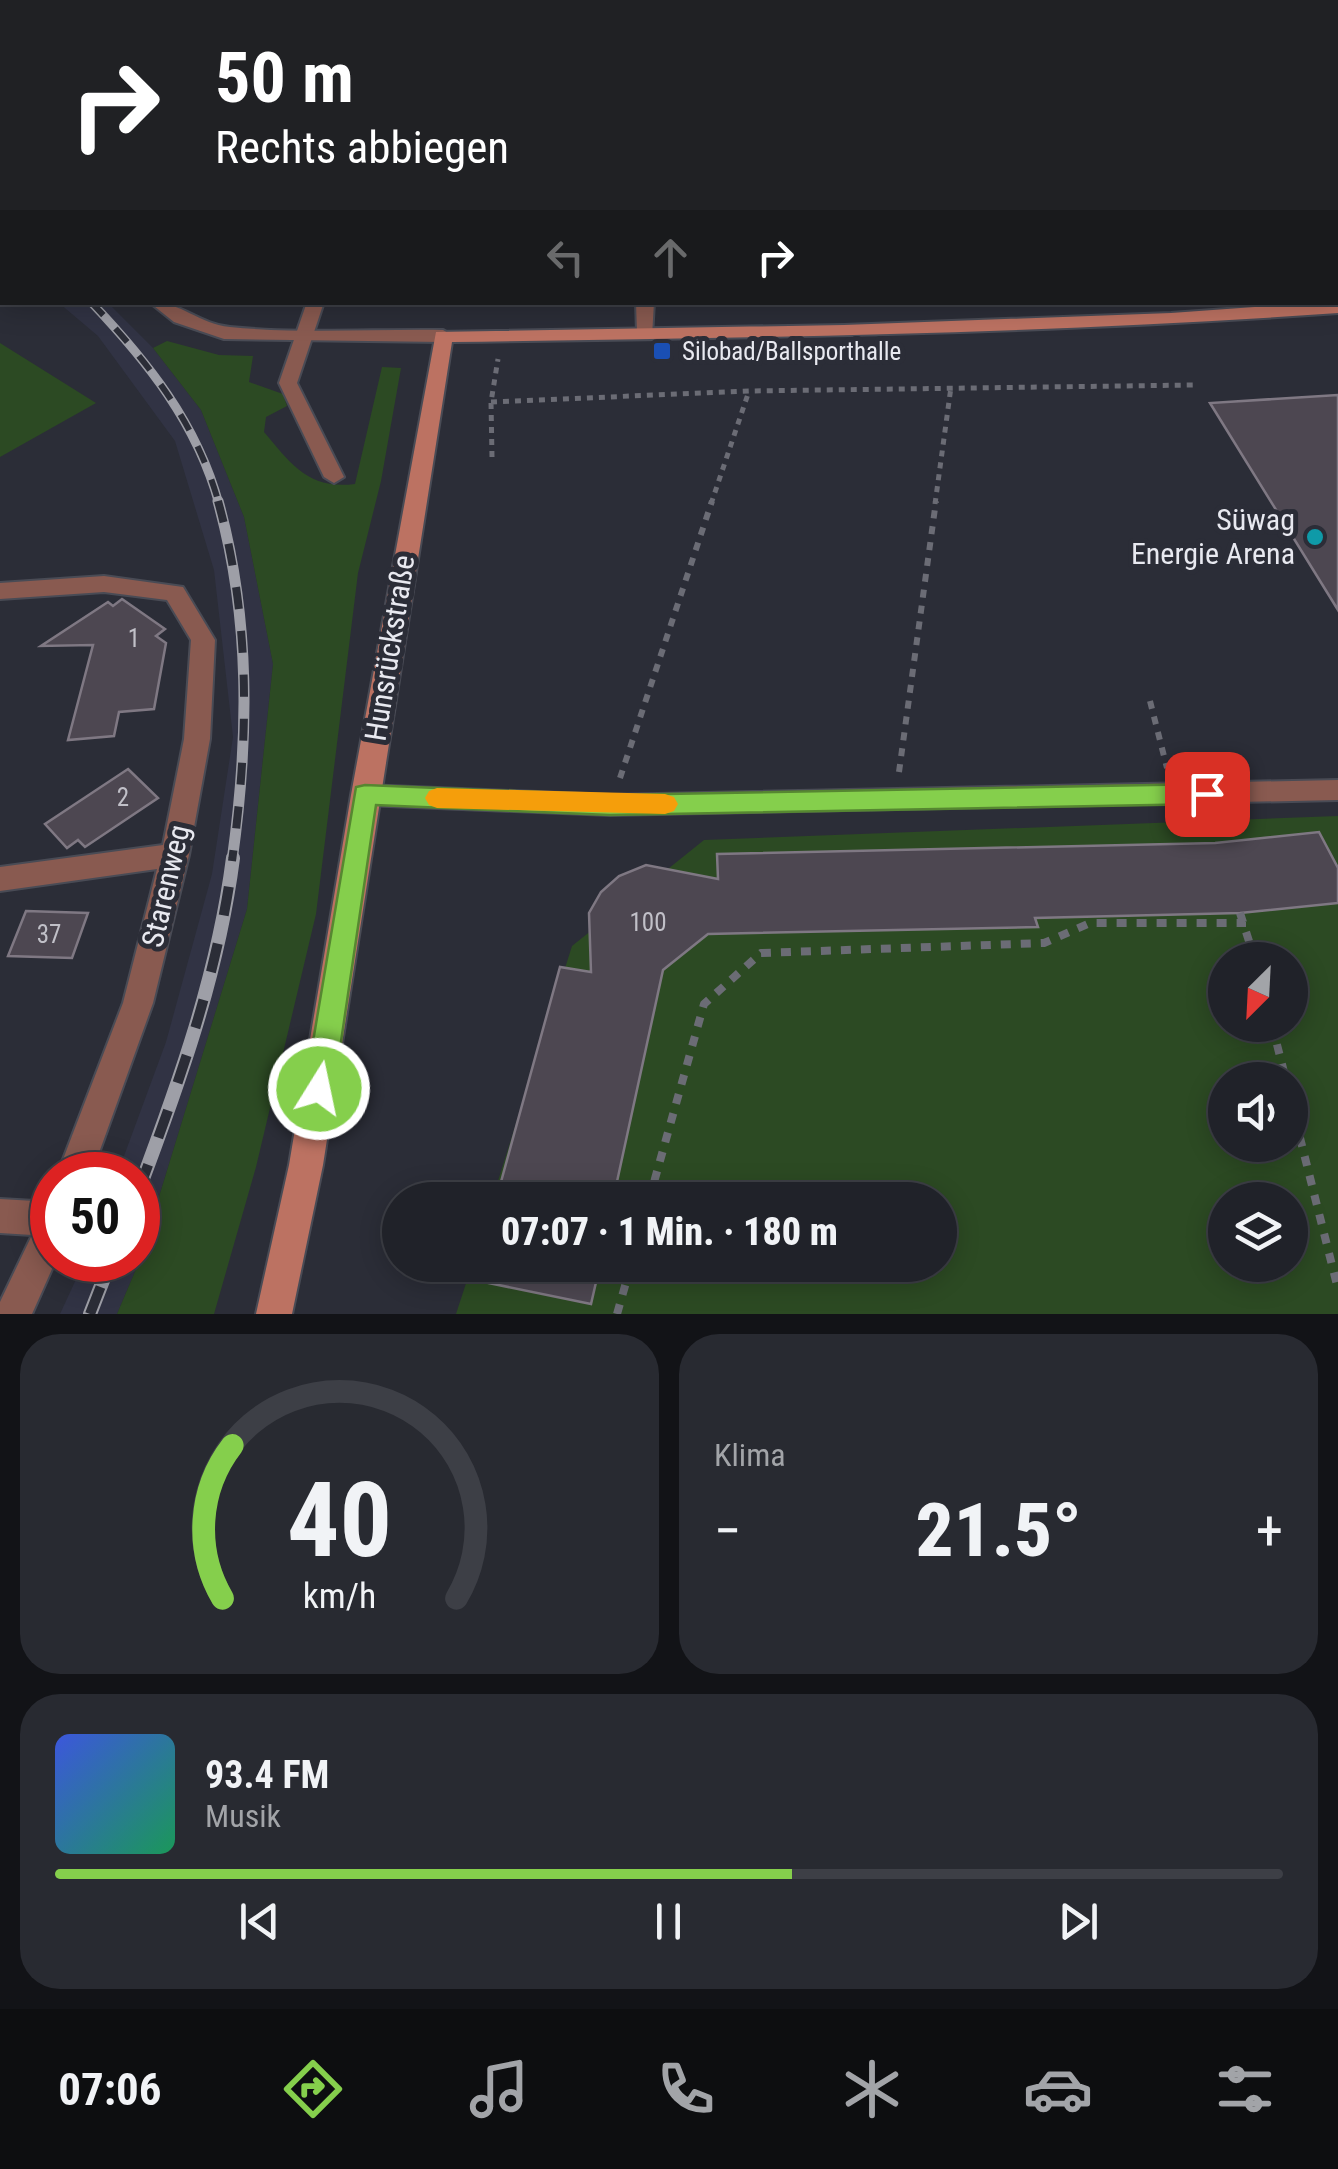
<!DOCTYPE html>
<html lang="de">
<meta charset="utf-8">
<style>
body{margin:0;font-family:"Roboto Condensed",sans-serif;background:#282a31;color:#f1f3f6;height:100vh;display:flex;flex-direction:column;font-size:38px;white-space:nowrap}
*{box-sizing:border-box;margin:0}
p{font-size:32px;color:#a2a4a8}
.icon{flex:none;width:55px;height:55px;fill:none;stroke:currentColor;stroke-width:2;stroke-linecap:round;stroke-linejoin:round}
.map{position:relative;height:1314px;overflow:hidden}
.side{display:flex;flex-direction:column;gap:20px;padding:20px;background:#121317;flex:1}
.side>*{flex:none}
.top-card{position:absolute;left:0px;top:0px;width:1340px;height:305px;box-shadow:0 5px 25px #0003,0 0 0 2px #3d3f46;background:#202124;color:#fff;overflow:hidden}
.needle{width:65px;rotate:204deg}
.buttons{position:absolute;left:1208px;top:942px;display:grid;gap:20px}
.buttons a{display:grid;place-items:center;width:100px;height:100px;border-radius:50%;background:#202229;box-shadow:0 5px 25px #0003,0 0 0 2px #3d3f46;font-size:50px}
.speed{position:absolute;left:30px;top:1152px;display:flex;gap:20px;font-size:50px;font-weight:700;text-align:center}
.speed>*{display:grid;place-content:center;width:130px;height:130px;border-radius:50%;background:#202229;box-shadow:0 5px 25px #0003,0 0 0 2px #3d3f46;line-height:1}
.speed .limit{border:15px solid #d22;background:#fff;color:#111}
.pin{position:absolute;display:grid;place-items:center;width:85px;height:85px;color:#fff;margin:-42px;border-radius:20px;box-shadow:0 5px 15px #0006}
.me{position:absolute;width:110px;margin:-55px;rotate:10deg;stroke-linejoin:round;filter:drop-shadow(0 0 8px #0008)}
.turn{display:flex;align-items:center;gap:35px;height:210px;padding:0 50px;font-size:45px}
.turn .icon{width:130px;height:130px;stroke-width:2.5}
.turn b{display:block;font-size:70px;line-height:85px}
.lanes{display:flex;align-items:center;height:95px;padding:0 50px;background:#0003;justify-content:center;gap:50px;direction:ltr}
.lanes .off{opacity:.35}
.big{font-size:75px;font-weight:800;line-height:1.1}
.side .tile{flex:1;display:flex;flex-direction:column;justify-content:center;gap:15px;min-width:0;padding:0 35px;border-radius:40px;background:#282a31}
.side .dial{align-items:center;gap:0}
.dial svg{height:260px;overflow:visible;fill:none;stroke:#3d3f46;stroke-width:7;stroke-linecap:round;text-anchor:middle}
.dial text{fill:#f1f3f6;stroke:none}
.song{display:flex;align-items:center;gap:30px}
.cover{width:120px;height:120px;border-radius:15px;background:linear-gradient(135deg,hsl(230 70% 55%),hsl(150 70% 35%))}
.played{height:10px;border-radius:5px;background:linear-gradient(90deg,#85cf4c 60%,#3d3f46 60%)}
.keys{display:flex;justify-content:space-around;direction:ltr}
.heat{display:flex;justify-content:space-between;align-items:center;font-size:55px;direction:ltr}
.side .tiles{flex:1;display:grid;gap:20px;grid-template-columns:1fr 1fr}
.tile:last-child{grid-column:span 2}
.trip{position:absolute;left:382px;top:1182px;width:575px;height:100px;border-radius:50px;background:#202229;box-shadow:0 5px 25px #0003,0 0 0 2px #3d3f46;font-weight:800;line-height:100px;text-align:center}
.tabs{display:flex;height:160px;justify-content:space-around;align-items:center;background:#0d0e10;color:#a2a4a8}
.tabs .icon{width:70px;height:70px}
.tabs .active{color:#85cf4c}
.tabs b{font-size:45px;color:#f1f3f6}
.map>svg:first-child{display:block}
.built{fill:#313344}
.green{fill:#2c4a23;fill-rule:evenodd}
.building{fill:#4d4751;stroke:#7f7883;stroke-width:2.5}
.lines{fill:none;stroke-linecap:round;stroke-linejoin:round}
.lane-casing{stroke:#494b55;stroke-width:4}
.street-casing{stroke:#494b55;stroke-width:4}
.secondary-casing{stroke:#494b55;stroke-width:4}
.path-far2{stroke:#6b6c75;stroke-width:5;stroke-dasharray:6 6;stroke-linecap:butt}
.path-far1{stroke:#6b6c75;stroke-width:6;stroke-dasharray:8 8;stroke-linecap:butt}
.path{stroke:#6b6c75;stroke-width:8;stroke-dasharray:10 10;stroke-linecap:butt}
.lane{fill:#895a50;fill-rule:evenodd}
.street{fill:#895a50;fill-rule:evenodd}
.secondary{fill:#bc7262;fill-rule:evenodd}
.rail-far2-casing{stroke:#9e9fa7;stroke-width:9}
.rail-far1-casing{stroke:#9e9fa7;stroke-width:11}
.rail-casing{stroke:#9e9fa7;stroke-width:14}
.rail-far2{stroke:#2b2d37;stroke-width:6;stroke-dasharray:18;stroke-linecap:butt}
.rail-far1{stroke:#2b2d37;stroke-width:8;stroke-dasharray:22;stroke-linecap:butt}
.rail{stroke:#2b2d37;stroke-width:10;stroke-dasharray:29;stroke-linecap:butt}
.route{fill:#85cf4c;stroke:#568731;stroke-width:2.5}
.slow{fill:#f59e0b}
.transit-dot{fill:#1a4fb4;stroke:#2b2d37;stroke-width:4}
.culture-dot{fill:#0f9aa8;stroke:#2b2d37;stroke-width:4}
.labels{text-anchor:middle;stroke-width:10;stroke-linejoin:round;paint-order:stroke}
.far-poi-label{font-size:25px;fill:#e8e9f0;stroke:#2b2d37;text-anchor:start}
.number-label{font-size:25px;fill:#c1c0c8}
.poi-label{font-size:30px;fill:#e8e9f0;stroke:#2b2d37;text-anchor:end}
.street-label{font-size:30px;fill:#e8e9f0;stroke:#2b2d37}
</style>
<div class="map">
<svg width="1338" height="1314" viewBox="0 0 1338 1314">
<rect width="100%" height="100%" fill="#2b2d37"/>
<path class="built" d="M0,0H1338V288V2H2V173Z
M59,303H108L153,348L201,410L244,517L273,664L247,909L139,1262L117,1314H60L85,1260H138V1175H117L166,1042L212,874L233,737L214,570L175,441L98,336Z"/>
<path class="green" d="M167,341L219,355L253,356L249,382L283,394L287,406L266,417L264,432C291,464 309,490 355,484L382,367L401,368L381,481L358,573L316,914L256,1167L214,1314H117L139,1262L247,909L273,664L244,517L201,410L153,348Z
M0,343L96,403L0,457Z
M1338,816V1314H456L472,1265H940V1200H492L572,946L704,840ZM1225,960H1290V1025H1225ZM1225,1080H1290V1145H1225ZM1225,1200H1290V1265H1225Z"/>
<path class="building" d="M1338,395V610L1210,403Z
M122,599L165,629L156,636L166,643L154,709L119,712L114,736L68,740L93,645L41,646L108,602L113,606Z
M128,769L158,798L85,847L78,840L67,848L45,824Z
M1319,832L1338,868V903L1240,913L1035,918L1038,927L708,934L663,970L613,1200H496L560,967L591,972L589,913L601,892L619,876L646,865L718,879L717,854L1215,843Z
M26,911L88,913L72,958L8,956Z
M476,1265H600L591,1304L474,1280Z"/>
<g class="lines">
<defs>
<path id="lane" d="M307,302H324L297,383L344,477L334,483L324,477L279,383Z
M636,302H654L652,336L646,337L637,332Z
M1338,780V800L610,815L365,805L356,802L353,795L356,788L365,785L610,795Z"/>
<path id="street" d="M0,108H2V118H0Z
M0,195H2V206H0Z
M149,302C183,302 198,324 230,327C300,334 373,329 443,330L453,336L443,342L224,339L174,322Z
M104,576L183,587L215,640L210,739L189,855L153,1003L91,1175H57L123,1003L157,869L0,891V867L163,845L184,739L191,640L167,600L104,592L0,599V583Z
M0,1199L52,1202V1260H56L32,1314H0V1302L32,1235L0,1233Z"/>
<path id="secondary" d="M1338,301V313C1043,334 748,338 452,342L323,1165L292,1314H256L289,1165L351,795L436,332L844,325L1171,313Z"/>
</defs>
<use href="#lane" class="lane-casing"/>
<use href="#street" class="street-casing"/>
<use href="#secondary" class="secondary-casing"/>
<path class="path-far2" d="M491,402L749,391L1193,385
M492,457L491,402L498,359
M711,504L749,391
M935,504L951,387"/>
<path class="path-far1" d="M1150,701L1167,768
M899,772L936,501
M620,778L712,501"/>
<path class="path" d="M1240,913L1255,960
M1272,1025L1286,1080
M1290,1098L1338,1289
M649,1200L704,1004L761,953L1044,943L1090,923H1246
M617,1314L631,1265"/>
<use href="#lane" class="lane"/>
<use href="#street" class="street"/>
<use href="#secondary" class="secondary"/>
<defs>
<path id="rail-far2" d="M91,302C147,361 197,423 219,504"/>
<path id="rail-far1" d="M218,501C251,620 249,739 232,861"/>
<path id="rail" d="M138,1192C179,1083 218,975 233,858
M90,1314L111,1260"/>
</defs>
<use href="#rail-far2" class="rail-far2-casing"/>
<use href="#rail-far1" class="rail-far1-casing"/>
<use href="#rail" class="rail-casing"/>
<use href="#rail-far2" class="rail-far2"/>
<use href="#rail-far1" class="rail-far1"/>
<use href="#rail" class="rail"/>
</g>
<path class="route" d="M1207,784L1216,787L1220,794L1216,801L1207,804L610,815L376,805L334,1089L330,1099L319,1103L309,1099L305,1089L356,787L365,785L610,795Z"/>
<path class="slow" d="M437,788L665,794L674,797L678,804L674,811L665,814L437,808L429,805L425,798L429,791Z"/>
<rect class="transit-dot" x="652" y="341" width="20" height="20" rx="5"/>
<circle class="culture-dot" cx="1315" cy="537" r="10"/>
<g class="labels">
<g class="far-poi-label">
<text x="682" y="360">Silobad/Ballsporthalle</text>
</g>
<g class="number-label">
<text x="134" y="647">1</text>
<text x="123" y="806">2</text>
<text x="648" y="931">100</text>
<text x="49" y="943">37</text>
</g>
<g class="poi-label">
<text x="1295" y="530">Süwag<tspan x="1295" dy="34">Energie Arena</tspan></text>
</g>
<g class="street-label">
<text transform="translate(390 648) rotate(-81)" y="10">Hunsrückstraße</text>
<text transform="translate(166 886) rotate(-77)" y="10">Starenweg</text>
</g>
</g>
</svg>
<div class="buttons">
<a><svg class="needle" viewBox="-14 -14 28 28"><path d="M0-13l5 13h-10z" fill="#e53935"/><path d="M0 13l5-13h-10z" fill="#a2a4a8"/></svg></a>
<a><svg class="icon" aria-label="sound" viewBox="0 0 24 24"><path d="M4 9h4l5-4v14l-5-4H4zM17 9q2 3 0 6"/></svg></a>
<a><svg class="icon" aria-label="layers" viewBox="0 0 24 24"><path d="M12 4l9 5-9 5-9-5zM3 14l9 5 9-5"/></svg></a>
</div>
<div class="speed"><div class="limit">50</div></div>
<div class="pin" style="left:1207px;top:794px;background:#d93025"><svg class="icon" aria-label="arrive" viewBox="0 0 24 24"><path d="M6 21V4h12l-3 4 3 4H6"/></svg></div>
<svg class="me" style="left:319px;top:1089px" viewBox="-20 -20 40 40"><circle r="17" fill="#85cf4c" stroke="#fff" stroke-width="3"/><path d="M0-11L8 9 0 5-8 9z" fill="#fff"/></svg>
<div class="trip">07:07 · 1 Min. · 180 m</div>
<div class="top-card">
<div class="turn"><svg class="icon" aria-label="right" viewBox="0 0 24 24"><path d="M7 20v-9h11M14 6l5 5-5 5"/></svg><div><b>50 m</b>Rechts abbiegen</div></div>
<div class="lanes"><svg class="icon off" aria-label="left" viewBox="0 0 24 24"><path d="M17 20v-9H6M10 6l-5 5 5 5"/></svg><svg class="icon off" aria-label="ahead" viewBox="0 0 24 24"><path d="M12 20V5M6 11l6-6 6 6"/></svg><svg class="icon" aria-label="right" viewBox="0 0 24 24"><path d="M7 20v-9h11M14 6l5 5-5 5"/></svg></div>
</div>
</div>
<section class="side">
<div class="tiles">
<div class="tile dial"><svg viewBox="0 0 100 80">
<path d="M14 69A42 42 0 1 1 86 69"/>
<path d="M14 69A42 42 0 0 1 17 22" stroke="#85cf4c"/>
<text x="50" y="56" font-size="32" font-weight="700">40</text>
<text x="50" y="72" font-size="11">km/h</text>
</svg></div>
<div class="tile"><p>Klima</p>
<div class="heat"><a>−</a><b class="big">21.5°</b><a>+</a></div>
</div>
<div class="tile">
<div class="song"><i class="cover"></i><div><b>93.4 FM</b><p>Musik</p></div></div>
<div class="played"></div>
<div class="keys"><svg class="icon" aria-label="previous" viewBox="0 0 24 24"><path d="M18 5L8 12l10 7zM5 5v14"/></svg><svg class="icon" aria-label="pause" viewBox="0 0 24 24"><path d="M8 5v14M16 5v14"/></svg><svg class="icon" aria-label="next" viewBox="0 0 24 24"><path d="M6 5l10 7-10 7zM19 5v14"/></svg></div>
</div>
</div>
</section>
<nav class="tabs">
<b>07:06</b>
<svg class="icon active" aria-label="directions" viewBox="0 0 24 24"><path d="M12 3l9 9-9 9-9-9zM9 14v-3h6M13 9l2 2-2 2"/></svg>
<svg class="icon" aria-label="music" viewBox="0 0 24 24"><path d="M9 18V5l10-2v13"/><circle cx="6" cy="18" r="3"/><circle cx="16" cy="16" r="3"/></svg>
<svg class="icon" aria-label="phone" viewBox="0 0 24 24"><path d="M5 4h4l2 5-3 2q2 4 5 5l2-3 5 2v4C11 20 4 13 5 4z"/></svg>
<svg class="icon" aria-label="climate" viewBox="0 0 24 24"><path d="M12 3v18M4 7l16 10M4 17L20 7"/></svg>
<svg class="icon" aria-label="car" viewBox="0 0 24 24"><path d="M5 17H2v-5l4-1 3-4h7l3 4 3 1v5h-3M9 17h6M6 11h13"/><circle cx="7" cy="17" r="2"/><circle cx="17" cy="17" r="2"/></svg>
<svg class="icon" aria-label="filters" viewBox="0 0 24 24"><path d="M4 7h16M4 17h16"/><circle cx="9" cy="7" r="2"/><circle cx="15" cy="17" r="2"/></svg>
</nav>
